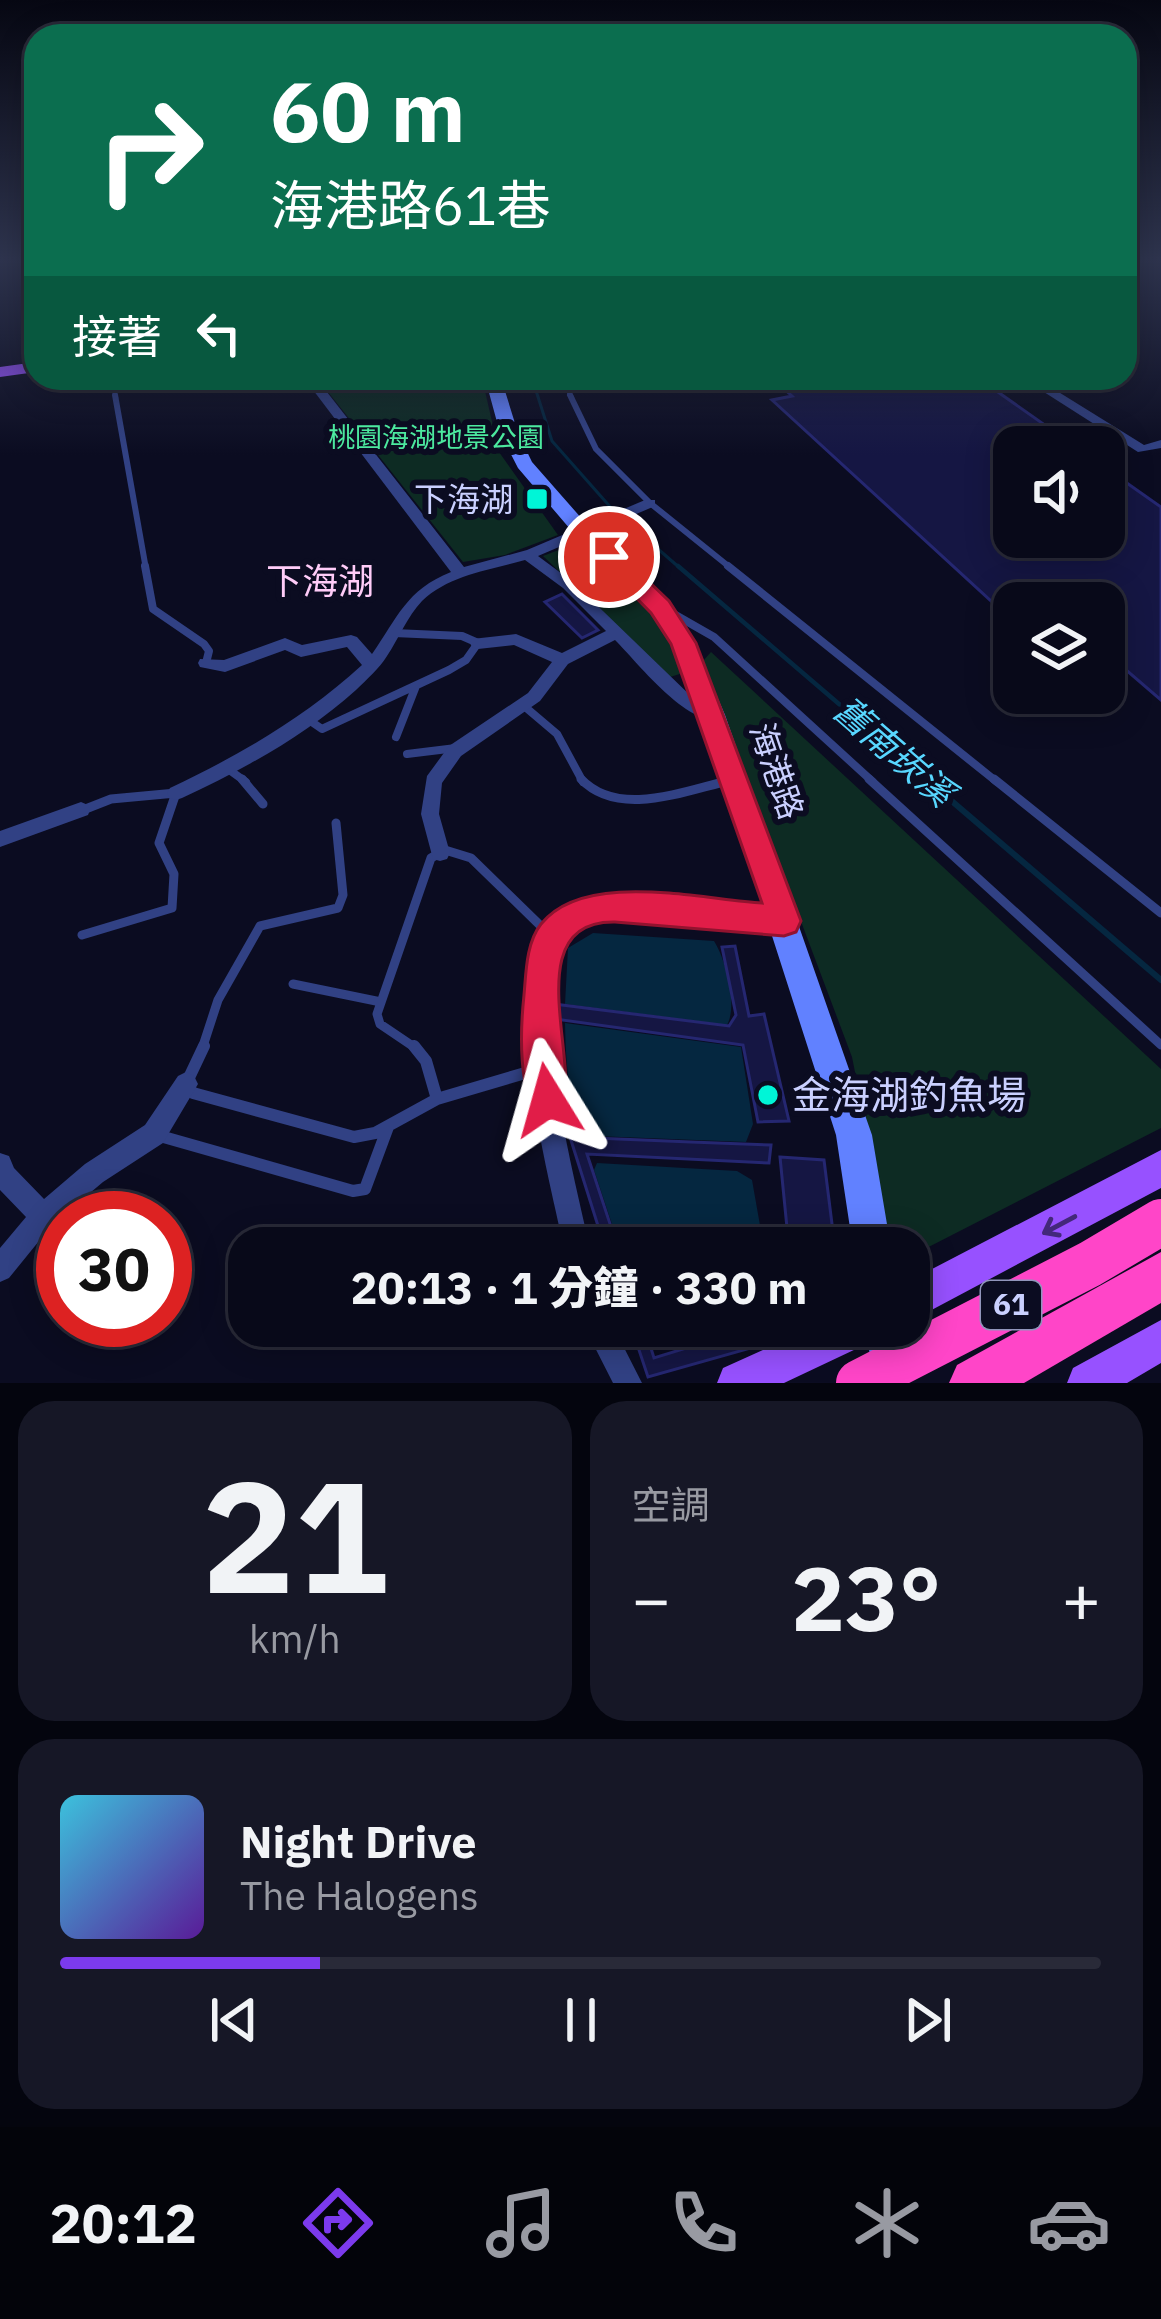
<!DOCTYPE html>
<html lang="zh-TW">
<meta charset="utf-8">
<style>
body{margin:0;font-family:"IBM Plex Sans","Noto Sans TC",sans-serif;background:#161726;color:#f1f3f6;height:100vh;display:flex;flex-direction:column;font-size:45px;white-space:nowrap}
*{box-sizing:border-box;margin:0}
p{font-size:39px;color:#989aa2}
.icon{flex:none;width:66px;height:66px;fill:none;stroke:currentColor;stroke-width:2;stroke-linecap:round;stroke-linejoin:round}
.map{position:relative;height:1383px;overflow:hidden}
.drawer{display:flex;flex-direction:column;gap:18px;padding:18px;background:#04050e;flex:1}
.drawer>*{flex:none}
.banner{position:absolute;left:24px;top:24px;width:1113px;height:366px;border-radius:36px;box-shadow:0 6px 30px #0003,0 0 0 3px #292a38;background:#0b6e4f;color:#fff;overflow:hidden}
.tools{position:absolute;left:993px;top:426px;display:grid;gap:24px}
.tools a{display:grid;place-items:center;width:132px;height:132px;border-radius:24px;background:#080919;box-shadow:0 6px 30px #0003,0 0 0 3px #292a38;font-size:60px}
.speed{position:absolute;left:36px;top:1191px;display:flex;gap:24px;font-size:60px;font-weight:700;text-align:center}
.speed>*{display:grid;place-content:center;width:156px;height:156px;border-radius:50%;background:#080919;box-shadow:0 6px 30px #0003,0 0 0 3px #292a38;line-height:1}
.speed .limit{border:18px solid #d22;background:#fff;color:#111}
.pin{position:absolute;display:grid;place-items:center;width:102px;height:102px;color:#fff;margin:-51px;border:6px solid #fff;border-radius:50%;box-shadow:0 3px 12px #0007}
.me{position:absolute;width:132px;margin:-66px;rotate:352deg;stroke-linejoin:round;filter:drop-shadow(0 0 9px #0008)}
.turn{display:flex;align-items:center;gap:42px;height:252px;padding:0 48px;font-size:54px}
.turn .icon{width:156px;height:156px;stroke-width:2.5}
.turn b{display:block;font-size:84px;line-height:102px}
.then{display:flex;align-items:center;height:114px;padding:0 48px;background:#0003;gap:24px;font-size:45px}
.big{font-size:90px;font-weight:800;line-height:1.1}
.drawer .card{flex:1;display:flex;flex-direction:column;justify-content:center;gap:18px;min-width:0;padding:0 42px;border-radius:36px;background:#161726}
.drawer .dial{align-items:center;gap:0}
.dial b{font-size:156px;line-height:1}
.song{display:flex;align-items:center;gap:36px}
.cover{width:144px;height:144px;border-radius:18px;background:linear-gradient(135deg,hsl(190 70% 55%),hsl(270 70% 35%))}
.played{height:12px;border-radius:6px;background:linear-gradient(90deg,#7c3aed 25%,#292a38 25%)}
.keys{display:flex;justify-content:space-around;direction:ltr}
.heat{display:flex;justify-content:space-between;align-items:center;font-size:66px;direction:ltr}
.drawer .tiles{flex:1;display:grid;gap:18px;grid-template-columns:1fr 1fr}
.card:last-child{grid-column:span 2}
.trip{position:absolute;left:228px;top:1227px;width:702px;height:120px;border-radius:36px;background:#080919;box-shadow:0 6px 30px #0003,0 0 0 3px #292a38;font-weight:800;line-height:120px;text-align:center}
.tabs{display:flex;height:192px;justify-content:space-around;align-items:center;background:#03040a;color:#989aa2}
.tabs .icon{width:84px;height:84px}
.tabs .current{color:#7c3aed}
.tabs b{font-size:54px;color:#f1f3f6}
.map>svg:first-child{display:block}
.green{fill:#0d2b23}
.water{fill:#052740}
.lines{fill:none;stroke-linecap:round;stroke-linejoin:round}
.stream-far2{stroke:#052740;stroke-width:3}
.stream-far1{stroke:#052740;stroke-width:4.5}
.stream{stroke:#052740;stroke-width:6}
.building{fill:#151643;stroke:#252771;stroke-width:3}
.lane-far4{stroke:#314184;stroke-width:4.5}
.lane-far3{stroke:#314184;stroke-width:6}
.lane-far2{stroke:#314184;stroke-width:8}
.lane-far1{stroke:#314184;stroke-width:9}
.lane{stroke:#314184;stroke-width:12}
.street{fill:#314184;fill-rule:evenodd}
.secondary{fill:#6181ff;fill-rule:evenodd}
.primary{fill:#9751ff;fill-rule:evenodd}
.highway{fill:#ff45c8;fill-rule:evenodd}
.highway-bridge{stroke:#ff45c8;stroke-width:46}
.oneway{stroke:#43287a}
.route{fill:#e11d48;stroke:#92132f;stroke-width:3}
.poi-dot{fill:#00f5d7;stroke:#0b0c21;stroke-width:4.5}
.labels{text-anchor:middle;stroke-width:12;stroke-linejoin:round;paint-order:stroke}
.far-park-label{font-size:27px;fill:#4ce99f;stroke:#0b0c21}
.shield{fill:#0b0c21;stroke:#9195bc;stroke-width:3}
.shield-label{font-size:30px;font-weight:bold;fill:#cad0ff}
.poi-label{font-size:33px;fill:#cad0ff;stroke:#0b0c21;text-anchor:end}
.street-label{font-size:33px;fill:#cad0ff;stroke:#0b0c21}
.neighbourhood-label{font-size:36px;fill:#ffccf8;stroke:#0b0c21}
.water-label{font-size:36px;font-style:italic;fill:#58d7ff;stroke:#0b0c21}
.near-poi-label{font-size:39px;fill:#cad0ff;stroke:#0b0c21;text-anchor:start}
</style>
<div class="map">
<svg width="1161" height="1383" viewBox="0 0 1161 1383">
<rect width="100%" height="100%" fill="#0b0c21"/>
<path class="green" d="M317,378H482L499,452L558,535L505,555L463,562Z
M582,541L659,614L683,673L670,677L543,556Z
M711,652L1161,1069V1128L909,1257V1248H890L852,1057L703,661Z"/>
<path class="water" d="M593,933L714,941C726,960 738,1005 727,1025L565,1004L568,948Z
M565,1023L741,1047L753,1124L746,1142L595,1136C566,1115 566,1057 565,1023Z
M597,1163L737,1171L752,1180L764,1248H620L594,1170Z
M647,1326H753L672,1349L659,1345Z"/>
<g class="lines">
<path class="stream-far2" d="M532,378L552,441L613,510
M627,522L681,569"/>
<path class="stream-far1" d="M678,566L930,782"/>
<path class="stream" d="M926,779L1161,980"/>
</g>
<path class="building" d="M772,378H978L1076,447H1014V537H1104V467L1161,507V700L1104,651V603H1014V622L772,400L792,396Z
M562,594L598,630L582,638L545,602Z
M735,946L749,1016L764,1014L789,1121L758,1122L743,1045L555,1019L554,1004L729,1026L736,1015L722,947Z
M570,1137L691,1142L771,1145L769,1163L587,1154L618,1248H605Z
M780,1157L824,1160L835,1248H789Z
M631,1326H644L654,1358L758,1326H797L765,1344L648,1377Z"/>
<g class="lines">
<path class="lane-far4" d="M112,378L116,398
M562,378L572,398"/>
<path class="lane-far3" d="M115,395L146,569
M570,395L596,449L650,503L732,569"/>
<path class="lane-far2" d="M145,566L153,609L204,644L209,651L206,663
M728,566L997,782
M672,613L714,637L873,782
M524,706L557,734L583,782
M306,718L322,729L449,670L466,660L478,643L462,636L394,633
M396,737L416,686
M407,754L456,748
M228,769L246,782
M724,782L732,780"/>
<path class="lane-far1" d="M242,779L263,804
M581,779C619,819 686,790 732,780
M869,779L1161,1045
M994,779L1161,913
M82,935L172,908L174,874L159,843L176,793L111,799L83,810
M293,984L381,1002
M202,1049L218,1000L260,926L338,908L343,895L336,823
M417,1049L380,1024L377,1014L431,858L445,850L471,858L550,935"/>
<path class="lane" d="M204,1046L186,1084L193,1093L354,1137L375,1133L437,1099L539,1069
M414,1046L426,1061L437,1099
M160,1136L353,1191L365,1189L388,1127"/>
<path class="street" d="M304,378H316L464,567L527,550L645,500H655V506L538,556L573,582L694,699L719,710L721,715L719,720C684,723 639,664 615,640L568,664L540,701L461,756L442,783L439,814L450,853L447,859L440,861L433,859L421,814L427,776L449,746L528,693L552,662L514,645L478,649L472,647L470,643L472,639L516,634L562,653L606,631L563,588L525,560C490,570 449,575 422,601C407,617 399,638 387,656C379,669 367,679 356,690C305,736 244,769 182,798L176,800L170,798L167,793L170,788C240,755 305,717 362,665L347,647L301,657L285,650L225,672L200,667L198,663L200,659L224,660L285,638L302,645L351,635L357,637L372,654C398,617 406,590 451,572Z
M1022,378H1036L1144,445L1161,440V448L1138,452Z
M81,802L88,805L90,810L88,815L0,847V831Z
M592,898L784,912L791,914L794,921L791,928L784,930L593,916C583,922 571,928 564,938C525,992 576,1183 590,1248H564C548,1171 500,997 546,928C557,913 575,904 592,898Z
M186,1072L194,1076L198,1084L163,1143L103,1182L52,1225L9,1278L0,1282V1248L26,1217L0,1190V1153L9,1156L14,1168L44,1199L85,1164L145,1125L178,1076Z
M584,1326H613L642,1383H613Z"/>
<path class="secondary" d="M485,378H501L518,433L532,462L590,528L668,602L694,643L725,715L872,1135L891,1248H853L836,1135L701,715L672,644L652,612L576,536L518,468L500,433Z
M864,1326H904L911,1371L906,1383H876Z"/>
<path class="primary" d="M36,362V372L0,377V367Z
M1161,1150V1188L909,1322V1281Z
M1161,1320V1363L1127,1383H1067L1073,1368Z
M816,1326H881L875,1340L784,1383H717L723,1368Z"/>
<path class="highway" d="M1161,1252V1303L1024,1383H949L957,1365Z"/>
<path class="highway-bridge" d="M859,1383L1090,1264L1161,1222"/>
</g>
<defs><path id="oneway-shaft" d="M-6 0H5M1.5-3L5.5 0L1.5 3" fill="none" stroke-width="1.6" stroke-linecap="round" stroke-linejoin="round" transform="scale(3)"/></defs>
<use class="oneway" href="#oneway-shaft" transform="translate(1059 1225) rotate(152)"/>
<linearGradient id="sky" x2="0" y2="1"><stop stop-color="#060712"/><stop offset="0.57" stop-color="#2e344e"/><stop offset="1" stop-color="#2e344e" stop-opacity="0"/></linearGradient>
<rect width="1161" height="455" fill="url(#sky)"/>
<path class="route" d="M609,549L617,551L669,601L696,643L801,921L796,932L784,936L615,922C516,920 582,1065 562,1114L548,1120L534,1114C519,1079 520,1033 524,995C526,973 526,943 541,924C584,870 699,899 762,903L671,644L651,613L601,562L597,557Z"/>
<g class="poi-dot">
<rect x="525" y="487" width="24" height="24" rx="6"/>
<circle cx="768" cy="1095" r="12"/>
</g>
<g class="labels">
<g class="far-park-label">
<text x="436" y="447">桃園海湖地景公園</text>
</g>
<rect class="shield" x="981" y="1281" width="60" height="48" rx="9"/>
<g class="shield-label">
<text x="1011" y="1315">61</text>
</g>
<g class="poi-label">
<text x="513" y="511">下海湖</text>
</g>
<g class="street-label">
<text transform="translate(777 771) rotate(71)" y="12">海港路</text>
</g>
<g class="neighbourhood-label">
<text x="320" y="594">下海湖</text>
</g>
<g class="water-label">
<text transform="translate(894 751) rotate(41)" y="13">舊南崁溪</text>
</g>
<g class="near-poi-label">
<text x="792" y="1109">金海湖釣魚場</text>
</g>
</g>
</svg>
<div class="tools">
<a><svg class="icon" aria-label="sound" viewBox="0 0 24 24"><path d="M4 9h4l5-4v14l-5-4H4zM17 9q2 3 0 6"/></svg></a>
<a><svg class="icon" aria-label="layers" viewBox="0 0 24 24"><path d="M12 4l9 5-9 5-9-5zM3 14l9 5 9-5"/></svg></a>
</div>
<div class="speed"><div class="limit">30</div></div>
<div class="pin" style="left:609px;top:557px;background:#d93025"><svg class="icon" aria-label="arrive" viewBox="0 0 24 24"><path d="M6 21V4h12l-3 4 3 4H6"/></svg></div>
<svg class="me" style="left:548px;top:1100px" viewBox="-20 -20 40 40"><path d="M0-17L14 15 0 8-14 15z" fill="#e11d48" stroke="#fff" stroke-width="4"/></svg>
<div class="trip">20:13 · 1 分鐘 · 330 m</div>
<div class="banner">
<div class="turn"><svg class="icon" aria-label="right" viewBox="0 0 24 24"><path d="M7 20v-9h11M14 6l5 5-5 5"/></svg><div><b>60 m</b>海港路61巷</div></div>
<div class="then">接著<svg class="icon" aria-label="left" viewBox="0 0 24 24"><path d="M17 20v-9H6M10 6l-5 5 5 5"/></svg></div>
</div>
</div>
<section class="drawer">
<div class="tiles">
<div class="card dial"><b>21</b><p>km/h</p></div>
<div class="card"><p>空調</p>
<div class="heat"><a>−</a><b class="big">23°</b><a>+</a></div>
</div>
<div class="card">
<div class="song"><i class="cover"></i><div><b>Night Drive</b><p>The Halogens</p></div></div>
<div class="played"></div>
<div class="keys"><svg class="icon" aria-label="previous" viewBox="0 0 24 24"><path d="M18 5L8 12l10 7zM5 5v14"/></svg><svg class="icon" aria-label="pause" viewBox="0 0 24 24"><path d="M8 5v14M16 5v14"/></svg><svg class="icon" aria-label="next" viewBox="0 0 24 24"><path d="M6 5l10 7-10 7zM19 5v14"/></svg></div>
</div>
</div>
</section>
<nav class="tabs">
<b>20:12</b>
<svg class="icon current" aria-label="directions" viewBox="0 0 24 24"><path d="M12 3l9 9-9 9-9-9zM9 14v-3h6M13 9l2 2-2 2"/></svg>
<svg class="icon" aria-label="music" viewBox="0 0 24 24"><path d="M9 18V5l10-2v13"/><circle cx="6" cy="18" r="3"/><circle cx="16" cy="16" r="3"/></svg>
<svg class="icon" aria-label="phone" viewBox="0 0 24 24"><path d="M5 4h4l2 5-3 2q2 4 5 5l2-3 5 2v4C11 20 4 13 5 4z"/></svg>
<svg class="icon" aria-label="climate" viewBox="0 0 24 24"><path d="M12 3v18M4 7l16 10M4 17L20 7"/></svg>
<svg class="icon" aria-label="car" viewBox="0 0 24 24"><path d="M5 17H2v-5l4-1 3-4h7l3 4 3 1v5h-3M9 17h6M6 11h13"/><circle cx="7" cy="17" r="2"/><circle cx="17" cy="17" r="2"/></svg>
</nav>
